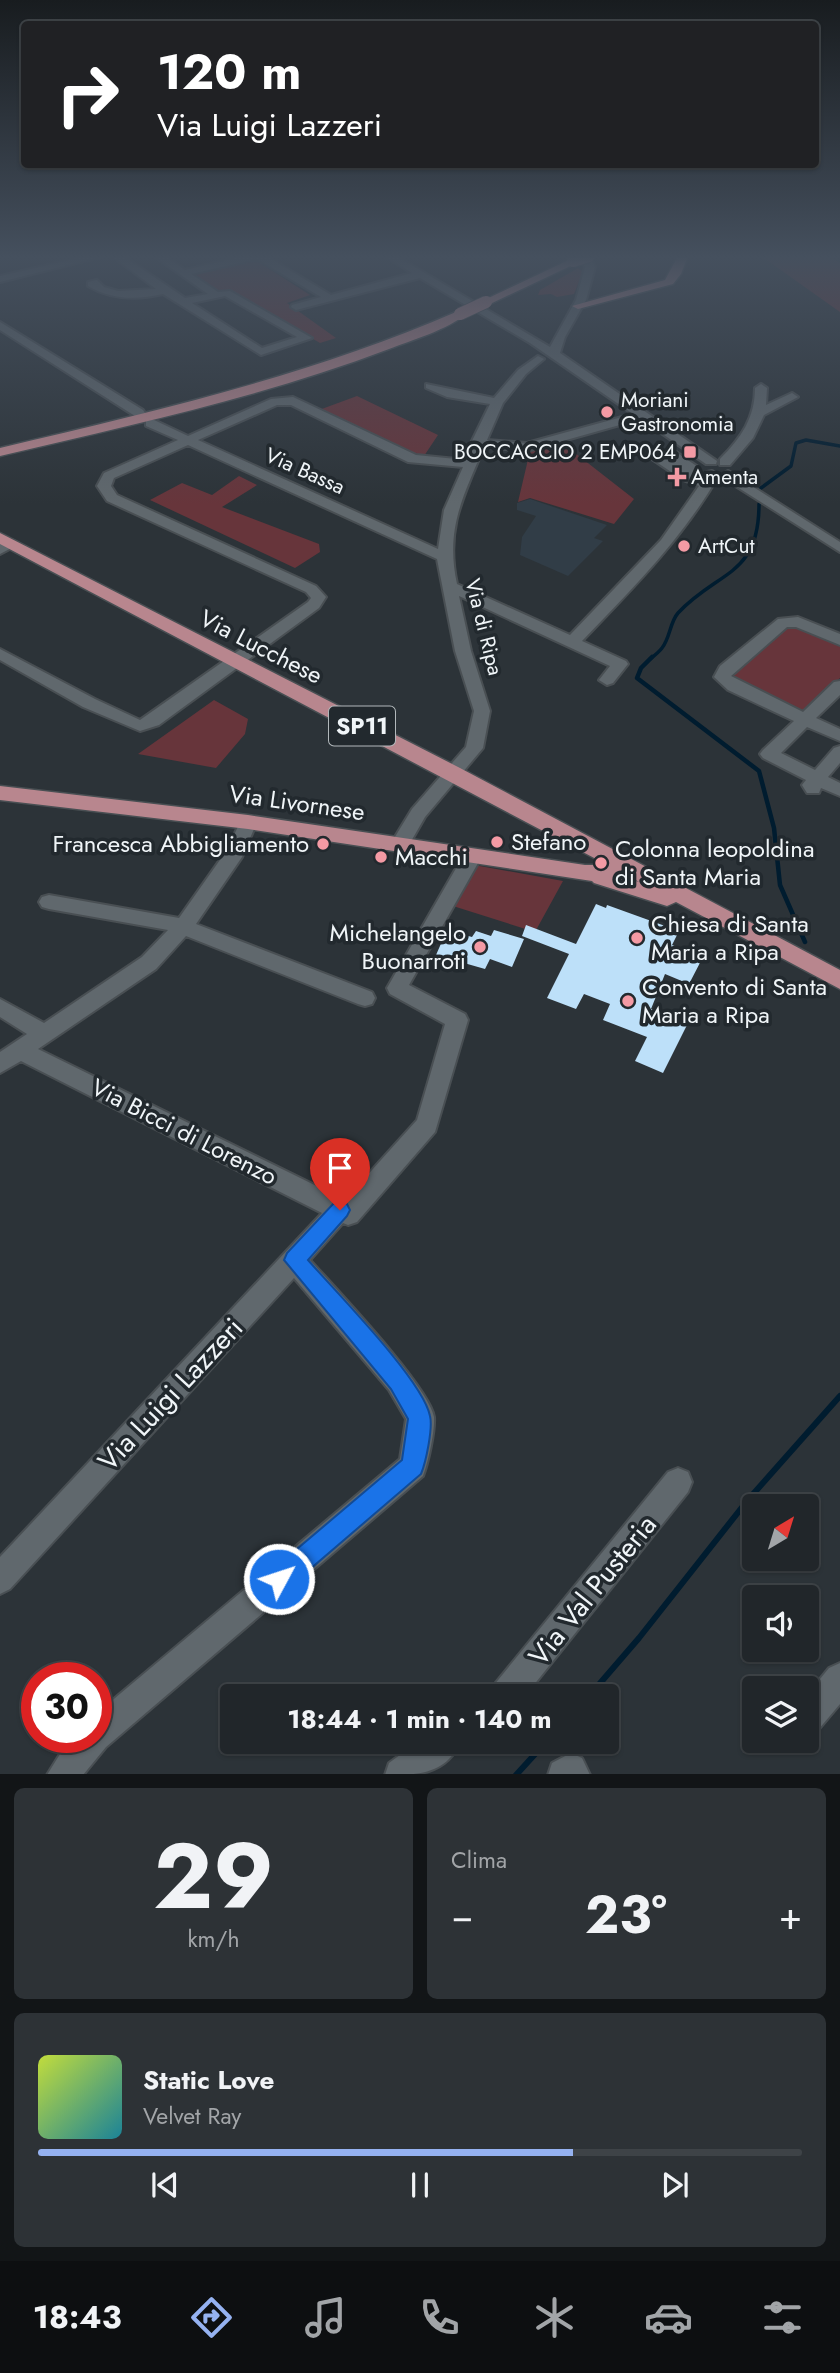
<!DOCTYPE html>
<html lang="it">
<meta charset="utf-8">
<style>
body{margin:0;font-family:Jost,sans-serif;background:#2d3236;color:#f1f3f6;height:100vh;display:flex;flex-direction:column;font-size:26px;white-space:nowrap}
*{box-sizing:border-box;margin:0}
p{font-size:23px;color:#a2a5a8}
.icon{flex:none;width:38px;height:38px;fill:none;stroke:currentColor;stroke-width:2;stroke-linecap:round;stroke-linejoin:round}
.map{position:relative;height:1774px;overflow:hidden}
.details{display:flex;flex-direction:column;gap:14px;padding:14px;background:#121517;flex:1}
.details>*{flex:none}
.banner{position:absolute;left:21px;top:21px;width:798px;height:147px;border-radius:7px;box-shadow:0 2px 5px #0004,0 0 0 2px #3e4347;background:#202124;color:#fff;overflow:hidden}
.needle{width:46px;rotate:38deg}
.fabs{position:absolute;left:742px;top:1494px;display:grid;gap:14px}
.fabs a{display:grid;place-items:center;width:77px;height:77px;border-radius:7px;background:#21262a;box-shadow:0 2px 5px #0004,0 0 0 2px #3e4347;font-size:35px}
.speed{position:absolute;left:21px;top:1662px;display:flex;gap:14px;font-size:35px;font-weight:700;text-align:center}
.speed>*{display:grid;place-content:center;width:91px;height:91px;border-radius:50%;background:#21262a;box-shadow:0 2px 5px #0004,0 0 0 2px #3e4347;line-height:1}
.speed .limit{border:10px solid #d22;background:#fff;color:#111}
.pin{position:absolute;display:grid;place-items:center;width:60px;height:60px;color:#fff;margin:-72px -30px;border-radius:50% 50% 50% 0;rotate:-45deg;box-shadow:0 0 7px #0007}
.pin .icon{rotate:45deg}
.me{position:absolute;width:77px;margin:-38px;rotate:50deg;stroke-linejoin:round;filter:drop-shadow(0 0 5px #0008)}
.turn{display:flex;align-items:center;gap:24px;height:147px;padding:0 21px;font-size:32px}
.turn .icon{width:91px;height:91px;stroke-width:2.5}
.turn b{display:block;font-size:49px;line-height:60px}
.big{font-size:52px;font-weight:700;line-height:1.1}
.details .widget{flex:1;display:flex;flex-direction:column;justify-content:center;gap:10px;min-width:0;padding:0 24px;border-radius:10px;background:#2d3236}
.details .dial{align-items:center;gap:0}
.dial b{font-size:91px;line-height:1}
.song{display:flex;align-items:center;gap:21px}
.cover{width:84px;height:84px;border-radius:10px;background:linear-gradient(135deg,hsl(70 70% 55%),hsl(190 70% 35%))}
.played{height:7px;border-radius:4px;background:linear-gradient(90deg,#95b2f1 70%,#3e4347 70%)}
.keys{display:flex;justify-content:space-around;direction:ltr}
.heat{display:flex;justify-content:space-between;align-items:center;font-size:38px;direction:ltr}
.details .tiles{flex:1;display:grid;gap:14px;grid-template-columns:1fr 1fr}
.widget:last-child{grid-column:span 2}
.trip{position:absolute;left:220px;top:1684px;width:399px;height:70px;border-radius:7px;background:#21262a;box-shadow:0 2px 5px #0004,0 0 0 2px #3e4347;font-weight:700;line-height:70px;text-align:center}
.tab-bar{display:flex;height:112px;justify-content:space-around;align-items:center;background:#0d0f11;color:#a2a5a8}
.tab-bar .icon{width:49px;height:49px}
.tab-bar .active{color:#95b2f1}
.tab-bar b{font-size:32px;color:#f1f3f6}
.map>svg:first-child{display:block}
.built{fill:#313d47}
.green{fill:#67353b}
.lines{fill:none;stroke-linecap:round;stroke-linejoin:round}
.stream-far2{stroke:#001c2f;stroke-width:3.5}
.stream-far1{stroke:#001c2f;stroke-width:4.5}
.stream{stroke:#001c2f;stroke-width:6}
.building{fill:#bde0f9}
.street-casing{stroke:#494f53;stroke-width:4}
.primary-casing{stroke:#494f53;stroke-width:3}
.street{fill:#60686d;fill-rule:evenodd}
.primary{fill:#b8868e;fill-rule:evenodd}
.primary-bridge-casing{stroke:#494f53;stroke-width:14;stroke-linecap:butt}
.primary-bridge{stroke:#b8868e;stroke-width:12}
.route{fill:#1a73e8;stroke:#114b97;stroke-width:2}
.poi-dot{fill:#f49aa4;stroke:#22292e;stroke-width:2.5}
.labels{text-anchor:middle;stroke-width:7;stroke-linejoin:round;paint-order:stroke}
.far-poi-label{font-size:21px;fill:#f0f5f8;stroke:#22292e;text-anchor:start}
.far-street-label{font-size:21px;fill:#f0f5f8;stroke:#22292e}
.shield{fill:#22292e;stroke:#b2b8bb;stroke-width:2}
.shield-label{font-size:23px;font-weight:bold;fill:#f0f5f8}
.street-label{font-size:24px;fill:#f0f5f8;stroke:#22292e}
.poi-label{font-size:24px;fill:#f0f5f8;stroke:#22292e;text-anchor:start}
.near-street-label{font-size:28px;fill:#f0f5f8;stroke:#22292e}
</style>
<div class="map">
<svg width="840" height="1775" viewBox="0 0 840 1775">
<rect width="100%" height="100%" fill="#2c3338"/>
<path class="built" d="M530,499L607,525L594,538L603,541L568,576L520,555L522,537L536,516L517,510V503Z"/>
<path class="green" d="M761,256H828L840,263V312Z
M257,261L310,295L287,303L336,338L320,343L230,291H219L191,274Z
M578,268L583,272L574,294L557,297L551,294L538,295L540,290Z
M357,396L438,435L424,456H413L319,410Z
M561,442L634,499L614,524L530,498L518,502L530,451Z
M239,476L257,485L222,507L319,544L320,552L295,568L150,500L182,483L212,495Z
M793,623L840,642V678L801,714L729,678Z
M214,700L248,719L245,734L216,768L138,754Z
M474,865L563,881L535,932L453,906Z"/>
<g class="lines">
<path class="stream-far2" d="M761,488L791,466L796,443L806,440L840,446
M650,659C654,656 659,652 662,648C670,638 670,622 678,613C718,570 759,577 759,504"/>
<path class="stream-far1" d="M652,657L641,668L637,678L759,771L774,828L780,885L805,942"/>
<path class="stream" d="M589,1696L639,1638L747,1501L840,1396
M516,1775L547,1741"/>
</g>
<path class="building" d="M596,904L606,908L607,905L679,931L672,945L703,957L689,984L665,974L651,1009L687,1025L663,1073L635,1061L647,1037L603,1020L610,1004L584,994L576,1009L547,998L569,954L522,936L526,925L576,944Z
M447,930L472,937L476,931L491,936L494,930L524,939L512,967L490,959L485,969L436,955Z"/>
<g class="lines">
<defs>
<path id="street" d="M88,256H104L0,282V276Z
M112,256H123L185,298L208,294L154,256H165L185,270L245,256H266L331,295L412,273L385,256H396L550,347L576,300L585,267L579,256H589L595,267L586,300L565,337L560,353L717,461L716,464H706L641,419L527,451L484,447C463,497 445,529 457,584L570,635L661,540L699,486L683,480L652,459V453L673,450L698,467L704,478L707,472L712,471L719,475C683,538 632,589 582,641L626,661L628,664L613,683L607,685L599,680L610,666L459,596L471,651L490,711L483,748L425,817L406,850H392L390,845L412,809L466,747L474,711L455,651L437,559L188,445L123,474L114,478L111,486L117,495L316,586L326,597L319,608L159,725L140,731L83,707L0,660V649L95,699L140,720L308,602L311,598L306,592L107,501L97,486L104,473L178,440L146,426V420H154L188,436L271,399L293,397L416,455L466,460L472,445L471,443L490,404L447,397L426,388V384L494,398L518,370L538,356L544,359L526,374L503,403L487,440L527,443L633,414L530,343L420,278L296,310L291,307L292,305L321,297L257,259L191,274L218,292L230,291L312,338L261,355L163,294C137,300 112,300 88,286V282L97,280L104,287L118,291L156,289ZM225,296L297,337L262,348L192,303ZM277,405H291L408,462L463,467L444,510L438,549L198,440Z
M0,322L143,410L145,413L135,416L0,330Z
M761,384L767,388L766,405L792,393L798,397L764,415L753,438L730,465H720V459C741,438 755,418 755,388Z
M728,471L840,542V552L723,478L721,475Z
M12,540L19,544L0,554V544Z
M798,617L840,634V645L796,627H787L731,676L803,712L834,682L840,681V695L816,718L840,729V741L807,727L781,753L815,770L834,748L840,746V763L828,777L840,783V796L821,788L819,793H807L802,785L806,780L763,758L760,754L763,750L794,721L728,690L714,677L720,666L778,619Z
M248,816L254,818L257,822L242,857L196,924L372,992L375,998L372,1004L365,1006L358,1004L186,936L156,969L38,1049L345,1200L417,1120L445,1024L390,994L387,988L466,851H480L482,856L409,985L465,1014L468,1020L435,1132L357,1222L348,1225L343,1223L310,1260C334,1287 430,1388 434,1417C435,1431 428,1463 423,1476L106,1747L83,1775H47L70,1738H96V1714L400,1459L406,1419L389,1390L294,1278L10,1589L0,1594V1557L322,1213L21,1061L0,1073V1052L27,1034L0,1017V999L44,1023L142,957L168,930L49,909L42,907L39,902L42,897L49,895L179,918L227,850L242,818Z
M678,1468L688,1472L692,1482L688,1492L525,1696H489L494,1685L668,1472Z
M840,1663V1704L818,1730L807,1735V1695L829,1668Z
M419,1741H461C446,1775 417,1775 385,1775L389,1763Z
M571,1753L582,1758L590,1775H548L552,1763Z"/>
<path id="primary" d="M678,256H688L681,274L673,284L578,309L572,306L665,280Z
M573,258L578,261L577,263L490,304L480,302Z
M456,312L466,314C449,329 410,341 389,349C263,397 131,425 0,456V448C155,411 309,376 456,312Z
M0,533L460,768L840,970V989L676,902L667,906L594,883L592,881L248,829L0,800V786L248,815L585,865H603L598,860L0,544ZM627,875L639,882L626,878Z"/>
</defs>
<use href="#street" class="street-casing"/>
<use href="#primary" class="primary-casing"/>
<use href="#street" class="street"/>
<use href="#primary" class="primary"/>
<defs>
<path id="primary-bridge" d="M573,261L589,256
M460,314L486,302"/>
</defs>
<use href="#primary-bridge" class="primary-bridge-casing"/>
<use href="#primary-bridge" class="primary-bridge"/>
</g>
<linearGradient id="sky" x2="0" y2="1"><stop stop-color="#181c1f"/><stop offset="0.51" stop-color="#45505e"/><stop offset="1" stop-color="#45505e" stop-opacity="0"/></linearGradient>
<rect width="840" height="504" fill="url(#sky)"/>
<path class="route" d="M340,1201L347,1204L350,1210L347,1216L308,1260C335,1291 423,1380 430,1416C433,1428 426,1462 421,1474L288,1588L279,1591L271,1588L267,1579L271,1571L402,1460L408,1419L391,1389L284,1260L287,1253L333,1204Z"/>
<g class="poi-dot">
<circle cx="607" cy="412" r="7"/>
<rect x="683" y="445" width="14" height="14" rx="3.5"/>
<path d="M673.5 466.5h7v7h7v7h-7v7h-7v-7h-7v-7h7z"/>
<circle cx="684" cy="546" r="7"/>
<circle cx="497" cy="842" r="7"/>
<circle cx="323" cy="844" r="7"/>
<circle cx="381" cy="857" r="7"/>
<circle cx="601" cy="863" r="7"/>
<circle cx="637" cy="938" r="7"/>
<circle cx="480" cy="947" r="7"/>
<circle cx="628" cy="1001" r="7"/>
</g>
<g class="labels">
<g class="far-poi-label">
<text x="621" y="407">Moriani<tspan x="621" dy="24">Gastronomia</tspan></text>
<text x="676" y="459" text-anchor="end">BOCCACCIO 2 EMP064</text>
<text x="691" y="484">Amenta</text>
<text x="698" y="553">ArtCut</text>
</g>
<g class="far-street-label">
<text transform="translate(305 471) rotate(24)" y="7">Via Bassa</text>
<text transform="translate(484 627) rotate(76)" y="7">Via di Ripa</text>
</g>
<rect class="shield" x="329" y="706.5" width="66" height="39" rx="5"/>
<g class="shield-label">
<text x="362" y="734">SP11</text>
</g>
<g class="street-label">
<text transform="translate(261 647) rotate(27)" y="8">Via Lucchese</text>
<text transform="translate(297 803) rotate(8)" y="8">Via Livornese</text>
<text transform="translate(184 1132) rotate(27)" y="8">Via Bicci di Lorenzo</text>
</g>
<g class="poi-label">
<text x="511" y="850">Stefano</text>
<text x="309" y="852" text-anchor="end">Francesca Abbigliamento</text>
<text x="615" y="857">Colonna leopoldina<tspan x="615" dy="28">di Santa Maria</tspan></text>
<text x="395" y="865">Macchi</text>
<text x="651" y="932">Chiesa di Santa<tspan x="651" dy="28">Maria a Ripa</tspan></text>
<text x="466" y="941" text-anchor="end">Michelangelo<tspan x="466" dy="28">Buonarroti</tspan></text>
<text x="642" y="995">Convento di Santa<tspan x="642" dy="28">Maria a Ripa</tspan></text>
</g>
<g class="near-street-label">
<text transform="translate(170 1394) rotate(-47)" y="10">Via Luigi Lazzeri</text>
<text transform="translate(592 1590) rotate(-51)" y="10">Via Val Pusteria</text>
</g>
</g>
</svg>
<div class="fabs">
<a><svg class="needle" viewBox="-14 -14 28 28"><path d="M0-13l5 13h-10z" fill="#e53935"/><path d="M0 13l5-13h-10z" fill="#a2a5a8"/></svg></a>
<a><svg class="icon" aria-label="sound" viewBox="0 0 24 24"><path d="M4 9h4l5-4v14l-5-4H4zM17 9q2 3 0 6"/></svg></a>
<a><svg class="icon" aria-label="layers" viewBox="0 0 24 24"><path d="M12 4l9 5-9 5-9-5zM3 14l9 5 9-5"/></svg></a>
</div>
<div class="speed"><div class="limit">30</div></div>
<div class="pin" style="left:340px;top:1210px;background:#d93025"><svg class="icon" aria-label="arrive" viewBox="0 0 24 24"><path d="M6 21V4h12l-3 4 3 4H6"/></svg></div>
<svg class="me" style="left:279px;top:1579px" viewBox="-20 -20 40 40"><circle r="17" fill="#1a73e8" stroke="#fff" stroke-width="3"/><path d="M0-11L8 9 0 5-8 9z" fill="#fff"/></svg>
<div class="trip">18:44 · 1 min · 140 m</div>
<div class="banner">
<div class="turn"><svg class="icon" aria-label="right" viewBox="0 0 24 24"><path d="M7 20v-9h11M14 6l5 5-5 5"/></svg><div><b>120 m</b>Via Luigi Lazzeri</div></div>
</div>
</div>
<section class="details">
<div class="tiles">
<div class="widget dial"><b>29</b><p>km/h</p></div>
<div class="widget"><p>Clima</p>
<div class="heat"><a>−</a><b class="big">23°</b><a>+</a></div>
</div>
<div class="widget">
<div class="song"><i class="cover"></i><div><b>Static Love</b><p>Velvet Ray</p></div></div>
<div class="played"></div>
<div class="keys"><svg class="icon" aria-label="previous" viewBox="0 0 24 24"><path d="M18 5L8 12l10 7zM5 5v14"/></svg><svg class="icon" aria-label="pause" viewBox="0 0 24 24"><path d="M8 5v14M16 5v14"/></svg><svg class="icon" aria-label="next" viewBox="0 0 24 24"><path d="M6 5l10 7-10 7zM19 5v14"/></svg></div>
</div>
</div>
</section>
<nav class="tab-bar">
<b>18:43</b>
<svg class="icon active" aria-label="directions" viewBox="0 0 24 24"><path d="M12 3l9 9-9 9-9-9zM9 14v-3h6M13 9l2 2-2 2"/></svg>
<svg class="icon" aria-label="music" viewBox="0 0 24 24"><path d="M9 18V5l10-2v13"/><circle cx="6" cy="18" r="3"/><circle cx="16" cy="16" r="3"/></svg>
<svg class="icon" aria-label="phone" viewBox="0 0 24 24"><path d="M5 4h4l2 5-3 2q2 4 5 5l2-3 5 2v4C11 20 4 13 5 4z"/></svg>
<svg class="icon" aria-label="climate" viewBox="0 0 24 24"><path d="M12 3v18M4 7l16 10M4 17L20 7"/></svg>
<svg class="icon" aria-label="car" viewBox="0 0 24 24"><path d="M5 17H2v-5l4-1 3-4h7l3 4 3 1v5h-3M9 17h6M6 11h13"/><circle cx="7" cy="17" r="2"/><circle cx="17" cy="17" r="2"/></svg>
<svg class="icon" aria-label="filters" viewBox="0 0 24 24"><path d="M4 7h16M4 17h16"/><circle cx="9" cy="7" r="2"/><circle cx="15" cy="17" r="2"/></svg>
</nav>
